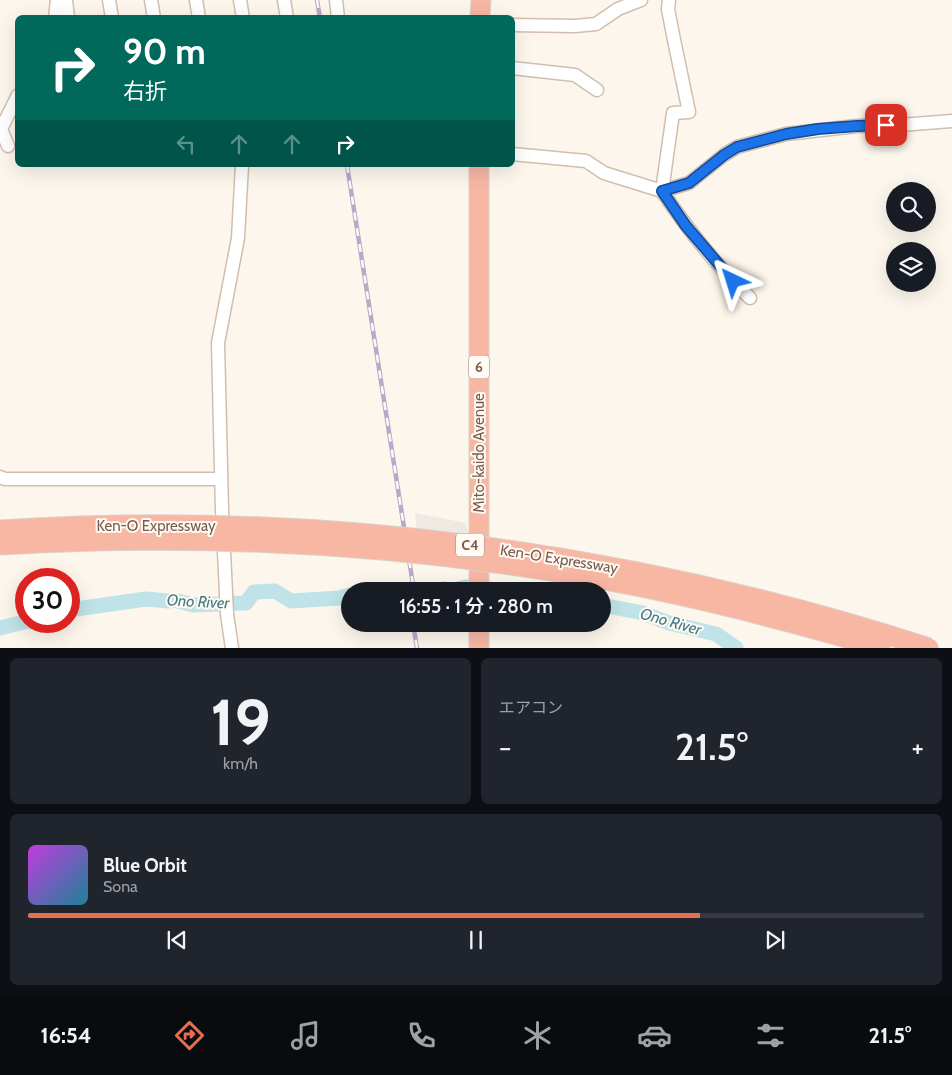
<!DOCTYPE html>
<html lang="ja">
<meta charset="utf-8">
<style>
body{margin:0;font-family:Cabin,"Noto Sans JP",sans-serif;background:#20242c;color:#f1f3f6;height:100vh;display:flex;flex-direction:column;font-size:19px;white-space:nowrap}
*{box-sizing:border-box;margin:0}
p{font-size:16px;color:#9ea1a6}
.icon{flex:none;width:28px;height:28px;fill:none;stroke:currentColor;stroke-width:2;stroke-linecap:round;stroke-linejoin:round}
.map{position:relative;height:648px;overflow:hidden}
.details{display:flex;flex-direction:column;gap:10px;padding:10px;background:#0d0f14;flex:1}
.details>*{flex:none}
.banner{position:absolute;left:15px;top:15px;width:500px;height:152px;border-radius:8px;box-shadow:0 5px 20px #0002;background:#00695c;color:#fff;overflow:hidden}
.fabs{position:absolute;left:886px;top:182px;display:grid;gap:10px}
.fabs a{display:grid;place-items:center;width:50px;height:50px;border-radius:50%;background:#171b24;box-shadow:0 5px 20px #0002;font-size:25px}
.speed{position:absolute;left:15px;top:568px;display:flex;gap:10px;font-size:25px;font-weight:700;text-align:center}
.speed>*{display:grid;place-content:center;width:65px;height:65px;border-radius:50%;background:#171b24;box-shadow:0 5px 20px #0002;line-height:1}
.speed .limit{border:8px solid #d22;background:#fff;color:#111}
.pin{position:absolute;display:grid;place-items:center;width:42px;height:42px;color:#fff;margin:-21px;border-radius:10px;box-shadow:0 2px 8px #0006}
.me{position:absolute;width:55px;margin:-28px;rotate:319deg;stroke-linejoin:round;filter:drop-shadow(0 0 4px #0008)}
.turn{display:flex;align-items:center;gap:18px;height:105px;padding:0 25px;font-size:22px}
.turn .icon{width:65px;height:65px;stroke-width:2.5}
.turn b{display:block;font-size:35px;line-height:42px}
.lanes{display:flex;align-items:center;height:48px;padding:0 25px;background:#0003;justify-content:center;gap:25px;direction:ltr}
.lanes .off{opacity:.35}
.big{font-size:38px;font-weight:600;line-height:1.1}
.details .card{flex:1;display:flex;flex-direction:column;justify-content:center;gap:8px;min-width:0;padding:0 18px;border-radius:8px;background:#20242c}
.details .dial{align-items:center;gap:0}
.dial b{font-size:65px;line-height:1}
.song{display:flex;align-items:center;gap:15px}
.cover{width:60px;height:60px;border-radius:8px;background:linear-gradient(135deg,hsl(290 70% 55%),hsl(190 70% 35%))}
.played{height:5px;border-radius:2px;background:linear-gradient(90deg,#e76f51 75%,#363941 75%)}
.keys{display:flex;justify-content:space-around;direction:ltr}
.heat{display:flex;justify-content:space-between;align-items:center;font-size:28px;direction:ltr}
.details .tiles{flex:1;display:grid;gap:10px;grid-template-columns:1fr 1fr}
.card:last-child{grid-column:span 2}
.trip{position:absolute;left:341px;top:582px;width:270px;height:50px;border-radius:25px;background:#171b24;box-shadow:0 5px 20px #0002;font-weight:600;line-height:50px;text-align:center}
.tabs{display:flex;height:80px;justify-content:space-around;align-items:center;background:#090b0e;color:#9ea1a6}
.tabs .icon{width:35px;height:35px}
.tabs .selected{color:#e76f51}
.tabs b{font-size:22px;color:#f1f3f6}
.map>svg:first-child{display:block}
.industrial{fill:#efe9e4}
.water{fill:#bfe3e8;stroke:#a5d3da}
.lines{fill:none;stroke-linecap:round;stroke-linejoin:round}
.river{stroke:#bfe3e8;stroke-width:15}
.minor-casing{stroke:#d1beb0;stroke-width:15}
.highway-casing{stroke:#dad1cd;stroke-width:21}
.minor{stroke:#fff;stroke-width:12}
.highway{stroke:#f7b7a3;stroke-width:19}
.rail-casing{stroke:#b9a8c9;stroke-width:4.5}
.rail{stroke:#fffaf3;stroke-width:2.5;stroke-dasharray:8;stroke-linecap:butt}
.highway-bridge-casing{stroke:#dad1cd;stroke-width:21;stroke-linecap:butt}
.highway-bridge{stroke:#f7b7a3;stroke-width:19}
.route-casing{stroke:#114b97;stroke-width:12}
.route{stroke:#1a73e8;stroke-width:9}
.labels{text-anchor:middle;stroke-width:4;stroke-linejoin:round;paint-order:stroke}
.shield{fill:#fffaf3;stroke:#a28b7f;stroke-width:1}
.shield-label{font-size:14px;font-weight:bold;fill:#7a5c4d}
.street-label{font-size:15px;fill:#7a5c4d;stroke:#fffaf3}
.water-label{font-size:16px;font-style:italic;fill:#437c86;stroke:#fffaf3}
</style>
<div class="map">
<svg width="952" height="648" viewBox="0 0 952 648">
<rect width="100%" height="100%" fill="#fdf6ec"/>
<path class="industrial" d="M415,513L466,523L469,538L417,530Z"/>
<path class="water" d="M465,580L522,588L529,591H508L465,584L454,588L444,587L432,591H389L377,589L356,591V590L377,584L388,586L398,591H422L443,582L454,583Z
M602,603H603L643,610L642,615L603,608Z"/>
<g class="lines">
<path class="river" d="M602,605L643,613L669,623L716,634L736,648
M69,610L146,599L168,601L174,600L193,605L246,603L254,592L275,591L291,601L339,598L350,595
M0,628L28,621L41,623L50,621"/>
<defs>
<path id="minor" d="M66,0L68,18
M109,0L112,18
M151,0L154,18
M196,0L199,18
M240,0L243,18
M284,0L287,18
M336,0L338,18
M669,0L668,9L673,35L689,112L673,113L662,191C688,230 717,266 750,298
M55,18L57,0
M512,25L575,26L596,24L618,9L641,0
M512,68L575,75L597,90
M8,146L1,129L18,95
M512,154L586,161L604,173L662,191L689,183L724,155L737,147L786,134L857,126L900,125L952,121
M0,477L5,479H221
M232,648L227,614L222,510L218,343L238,238L242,165"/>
<path id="highway" d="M480,18L481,0
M479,165V591
M479,624V648"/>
</defs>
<use href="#minor" class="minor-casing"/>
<use href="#highway" class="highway-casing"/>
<use href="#minor" class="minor"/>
<use href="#highway" class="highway"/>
<defs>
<path id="rail" d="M317,0L320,18
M347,165L414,591
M413,624L417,648"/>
</defs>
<use href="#rail" class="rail-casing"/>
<use href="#rail" class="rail"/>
<defs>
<path id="highway-bridge" d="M0,530C312,509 631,551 929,648
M0,545C198,533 398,544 593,578C690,595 786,620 881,648"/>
</defs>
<use href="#highway-bridge" class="highway-bridge-casing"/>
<use href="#highway-bridge" class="highway-bridge"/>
</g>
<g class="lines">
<defs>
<path id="route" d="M733,281L686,226L662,191L689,183L724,155L737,147L786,134L818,129L857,126L886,125"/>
</defs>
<use href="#route" class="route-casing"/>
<use href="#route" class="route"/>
</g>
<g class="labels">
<g class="shield">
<rect x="469" y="355.5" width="20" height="23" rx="4"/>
<rect x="456" y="533.5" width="28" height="23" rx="4"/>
</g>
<g class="shield-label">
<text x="479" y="372">6</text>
<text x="470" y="550">C4</text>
</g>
<g class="street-label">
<text transform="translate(479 453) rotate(-90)" y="5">Mito-kaido Avenue</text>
<text x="156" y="531">Ken-O Expressway</text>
<text transform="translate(559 559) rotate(9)" y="5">Ken-O Expressway</text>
</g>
<g class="water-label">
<text transform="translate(198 601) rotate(3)" y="6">Ono River</text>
<text transform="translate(671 621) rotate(16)" y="6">Ono River</text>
</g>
</g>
</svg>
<div class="fabs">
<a><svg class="icon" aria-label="search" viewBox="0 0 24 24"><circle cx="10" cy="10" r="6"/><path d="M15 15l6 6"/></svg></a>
<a><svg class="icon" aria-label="layers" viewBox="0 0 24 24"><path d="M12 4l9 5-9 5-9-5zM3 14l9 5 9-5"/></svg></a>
</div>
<div class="speed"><div class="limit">30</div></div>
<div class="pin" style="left:886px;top:125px;background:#d93025"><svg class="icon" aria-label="arrive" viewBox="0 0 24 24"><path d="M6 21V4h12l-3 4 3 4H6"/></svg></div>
<svg class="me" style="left:733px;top:281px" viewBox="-20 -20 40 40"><path d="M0-17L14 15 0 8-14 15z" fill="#1a73e8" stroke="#fff" stroke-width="4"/></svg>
<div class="trip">16:55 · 1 分 · 280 m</div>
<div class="banner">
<div class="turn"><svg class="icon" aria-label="right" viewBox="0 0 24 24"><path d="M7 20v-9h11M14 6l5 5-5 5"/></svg><div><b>90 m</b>右折</div></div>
<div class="lanes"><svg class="icon off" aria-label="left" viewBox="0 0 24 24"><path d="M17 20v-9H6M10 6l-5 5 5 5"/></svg><svg class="icon off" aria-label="ahead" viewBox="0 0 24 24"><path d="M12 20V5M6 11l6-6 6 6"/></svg><svg class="icon off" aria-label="ahead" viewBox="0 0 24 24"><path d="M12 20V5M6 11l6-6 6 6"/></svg><svg class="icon" aria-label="right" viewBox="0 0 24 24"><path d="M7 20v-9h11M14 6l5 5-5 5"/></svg></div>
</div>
</div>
<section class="details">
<div class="tiles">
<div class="card dial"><b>19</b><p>km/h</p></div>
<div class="card"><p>エアコン</p>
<div class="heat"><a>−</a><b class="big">21.5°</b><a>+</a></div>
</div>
<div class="card">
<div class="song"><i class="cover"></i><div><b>Blue Orbit</b><p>Sona</p></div></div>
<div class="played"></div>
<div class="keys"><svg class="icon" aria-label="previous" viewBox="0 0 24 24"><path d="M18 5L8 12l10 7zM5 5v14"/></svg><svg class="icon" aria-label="pause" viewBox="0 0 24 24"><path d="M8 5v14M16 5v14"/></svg><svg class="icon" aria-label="next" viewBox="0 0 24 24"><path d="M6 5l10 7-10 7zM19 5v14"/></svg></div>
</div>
</div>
</section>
<nav class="tabs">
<b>16:54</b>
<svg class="icon selected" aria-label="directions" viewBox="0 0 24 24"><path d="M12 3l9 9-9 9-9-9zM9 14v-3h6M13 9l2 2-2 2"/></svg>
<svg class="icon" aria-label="music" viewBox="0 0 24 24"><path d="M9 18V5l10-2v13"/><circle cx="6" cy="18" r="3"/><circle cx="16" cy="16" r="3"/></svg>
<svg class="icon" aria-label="phone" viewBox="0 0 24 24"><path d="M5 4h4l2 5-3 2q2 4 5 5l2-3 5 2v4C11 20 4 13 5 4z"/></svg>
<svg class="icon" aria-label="climate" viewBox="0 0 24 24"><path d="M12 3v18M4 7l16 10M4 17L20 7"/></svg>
<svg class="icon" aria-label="car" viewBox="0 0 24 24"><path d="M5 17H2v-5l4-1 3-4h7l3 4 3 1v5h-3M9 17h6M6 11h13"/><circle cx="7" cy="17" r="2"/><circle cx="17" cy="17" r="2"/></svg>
<svg class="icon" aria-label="filters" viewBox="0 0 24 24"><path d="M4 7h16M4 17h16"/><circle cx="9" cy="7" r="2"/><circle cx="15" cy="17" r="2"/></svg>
<b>21.5°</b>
</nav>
